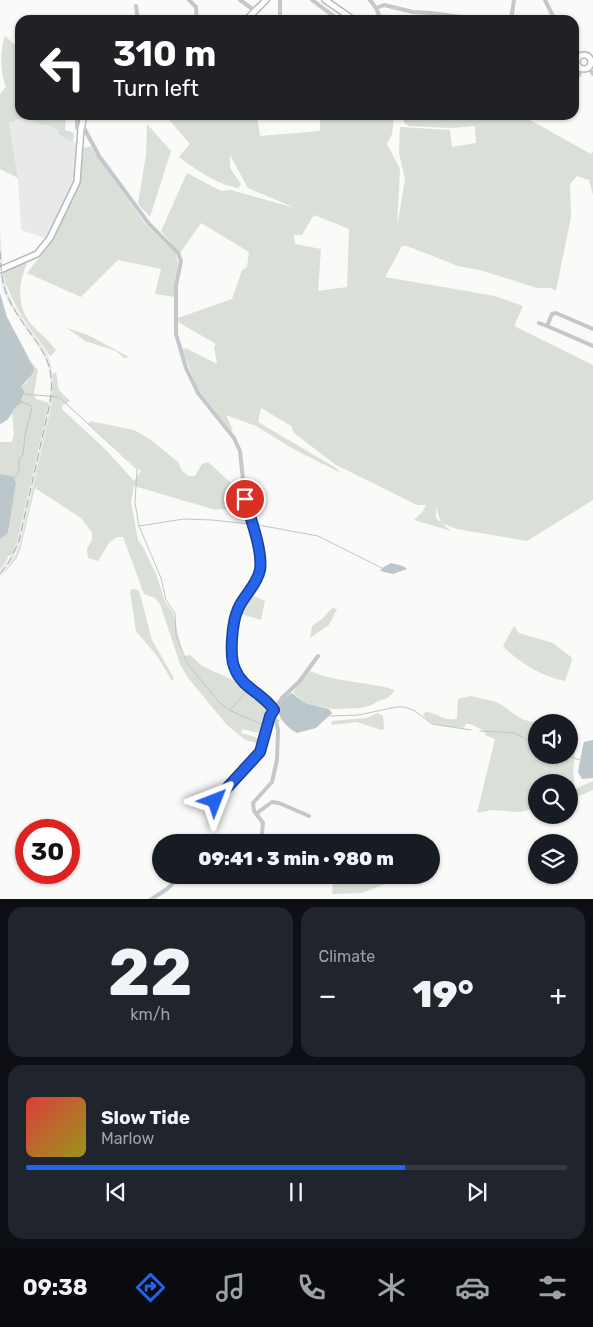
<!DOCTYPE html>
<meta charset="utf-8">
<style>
body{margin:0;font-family:Rubik,sans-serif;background:#20242c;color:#f1f3f6;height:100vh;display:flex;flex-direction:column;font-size:19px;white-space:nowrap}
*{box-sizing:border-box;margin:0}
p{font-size:16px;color:#9ea1a6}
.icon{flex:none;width:28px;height:28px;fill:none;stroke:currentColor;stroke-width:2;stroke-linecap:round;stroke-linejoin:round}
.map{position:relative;height:899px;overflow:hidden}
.details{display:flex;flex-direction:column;gap:8px;padding:8px;background:#0d0f14;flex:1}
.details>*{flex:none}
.hud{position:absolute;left:15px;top:15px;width:564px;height:105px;border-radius:15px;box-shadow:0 1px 4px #0004;background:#202124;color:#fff;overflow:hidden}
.buttons{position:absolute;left:528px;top:714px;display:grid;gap:10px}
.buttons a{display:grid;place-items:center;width:50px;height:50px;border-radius:50%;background:#171b24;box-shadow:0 1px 4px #0004;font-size:25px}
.speed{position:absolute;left:15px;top:819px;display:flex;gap:10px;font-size:25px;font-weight:700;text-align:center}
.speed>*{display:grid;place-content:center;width:65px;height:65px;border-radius:50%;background:#171b24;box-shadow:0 1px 4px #0004;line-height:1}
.speed .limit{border:8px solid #d22;background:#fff;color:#111}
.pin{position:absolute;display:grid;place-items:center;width:42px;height:42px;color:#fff;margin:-21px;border:2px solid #fff;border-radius:50%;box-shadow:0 1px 5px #0007}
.me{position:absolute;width:55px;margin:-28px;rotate:45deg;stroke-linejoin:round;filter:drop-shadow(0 0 4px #0008)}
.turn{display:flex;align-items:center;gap:18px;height:105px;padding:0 15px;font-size:22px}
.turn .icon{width:65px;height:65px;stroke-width:2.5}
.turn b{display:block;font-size:35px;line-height:42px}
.big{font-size:38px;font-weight:800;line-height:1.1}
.details .widget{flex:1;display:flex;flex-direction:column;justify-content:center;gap:8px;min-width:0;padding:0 18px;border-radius:15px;background:#20242c}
.details .dial{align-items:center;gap:0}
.dial b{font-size:65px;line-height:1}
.song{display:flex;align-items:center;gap:15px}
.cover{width:60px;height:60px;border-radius:8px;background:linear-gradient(135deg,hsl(0 70% 55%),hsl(60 70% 35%))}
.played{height:5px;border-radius:2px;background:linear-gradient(90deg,#2563eb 70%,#363941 70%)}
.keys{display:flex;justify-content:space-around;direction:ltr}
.heat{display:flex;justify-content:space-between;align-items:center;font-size:28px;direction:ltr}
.details .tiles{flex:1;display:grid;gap:8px;grid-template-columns:1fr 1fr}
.widget:last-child{grid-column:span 2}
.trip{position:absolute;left:152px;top:834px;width:288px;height:50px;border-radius:25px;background:#171b24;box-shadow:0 1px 4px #0004;font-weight:800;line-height:50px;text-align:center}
.tabs{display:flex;height:80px;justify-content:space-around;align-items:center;background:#090b0e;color:#9ea1a6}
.tabs .icon{width:35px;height:35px}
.tabs .current{color:#2563eb}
.tabs b{font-size:22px;color:#f1f3f6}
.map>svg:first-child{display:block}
.built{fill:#e8e9e9}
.green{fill:#dadfd7;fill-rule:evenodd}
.water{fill:#bbc7cb}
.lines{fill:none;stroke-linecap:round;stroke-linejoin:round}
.stream{stroke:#bbc7cb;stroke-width:1}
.major-casing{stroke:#b5babe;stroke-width:8}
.minor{stroke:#c3c8cc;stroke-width:4}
.major{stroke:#fff;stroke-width:5}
.rail{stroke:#a2aab0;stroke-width:1;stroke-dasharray:8 4;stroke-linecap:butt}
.route-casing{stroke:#184099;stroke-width:12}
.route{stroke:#2563eb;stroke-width:9}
</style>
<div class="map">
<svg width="593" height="900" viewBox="0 0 593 900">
<rect width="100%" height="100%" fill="#fafaf8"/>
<path class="built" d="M26,117L42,125L50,126L58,130V134L78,144L74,186L48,239L21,230L18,178L9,123Z
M0,227L3,269L7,290L13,304L47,353L51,365L54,382L52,404L21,542L10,563L0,576V571L12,555L17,541L49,403L51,383L48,366L43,354L10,305L3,291L0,274Z"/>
<path class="green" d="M5,36L20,49V115H66L65,130L74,133L73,142L58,134V130L50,126L42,125L26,117L9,123L18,178L0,169V94L6,87C0,73 0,49 5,36Z
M165,115H257L260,136L320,131V115H394L392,134L387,144L400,169L397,228L405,179L399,153L400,127L450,130L452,147L476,143L475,126L452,128L409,126L404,123L403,115H521L591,154L593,151V195L589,180L577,176L570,184L571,217L556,291L551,288H537L480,270L458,266L407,246H402L385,277L495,296L523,306L514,326L593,365V500L527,541L457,529L441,523L436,507V518L451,531L414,520L423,511L426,505H417L336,465L294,433L291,426L261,408L258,422L336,468L341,473L295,450L256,426L226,415L233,430L231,431L197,388L182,349L186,348L217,364L214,347L216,344L178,322V318L232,299L242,270L247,267L249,252L201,223L180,253L161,231L187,173L221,191L231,190L295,208L248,188L230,155V168L241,184L238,188C212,182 200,172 179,157L190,144ZM314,215L349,229L347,287L318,291L321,249L295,244L294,235H302Z
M147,124L171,151L150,217L138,204L146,154Z
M90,146L146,225L176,254L178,264L174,285L175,297L155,294L161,269L118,260L81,297L27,273L47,248L76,190L81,179L82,149Z
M25,263L27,264C18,283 17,307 31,324C39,333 49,340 56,350L52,355L50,356C31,328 10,305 3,272Z
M67,328L88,335L129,357L124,358L116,351L85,341Z
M32,363L38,370L34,393L36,399L49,403L17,541L12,555L8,556L7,560L0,570V539L8,533L16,483L13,476L0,474V442H12L14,434L12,412L25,393L21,387L27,382L34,368Z
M56,372L59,390L70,401L62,406V409L105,449L134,481L141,471L88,424L90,421L134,430L151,440L178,462L182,471L189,476H195L202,464L208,462L242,493L247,515C238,511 223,507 216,510L134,486L131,502L138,540L143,547L157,576L165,602L173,612L183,656L190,655C194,658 197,662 201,665C217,675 275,692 268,717C267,721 266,723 262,726L265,730L264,734L242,729L241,733L262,739L261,744L245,740L226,724L188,678L180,664L160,604L155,598L144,594L123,537H117L109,543L98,561L88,558L87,549L92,540V533L81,518L35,488L21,547L17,558L1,577L15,556L21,542L52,404L53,374Z
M132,589L138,590L140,594L152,640L174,678L172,681L157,656L136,631L130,591Z
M251,595L265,601L261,620L238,613Z
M332,608L337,609L329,625L310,638L312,626L322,619Z
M514,626L519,633L553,643L571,657L572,660L565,681C543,677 518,662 503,646Z
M310,671C337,683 367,681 395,690L388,698L378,701L372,705L361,708L333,709L305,703L293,692Z
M471,696C482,699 496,700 505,707C514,714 520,720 532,722C539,723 544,719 550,722H536V755H569V735L577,737L573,771L575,789L593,781V790L569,800V782H536V808L520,812L492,810L477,813L495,739L485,735V731L470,724H466L464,728C451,727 429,728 423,714L426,712C438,713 447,723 457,718L458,699Z
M378,713L383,716L384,729L382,730L356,722L331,725L332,721L366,718Z
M333,875H363L367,877L398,879L362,893L332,894L333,881L331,880Z"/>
<path class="water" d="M0,293L7,317L34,368L33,373L21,387L25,392L21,399L22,403C9,408 16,417 0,424Z
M0,474L13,476L16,483L8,533L0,539Z
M391,563L403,566L407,569L393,574L380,571L382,568Z
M292,693L305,703L329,709L332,713L316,728L297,733C280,723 268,706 292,693Z
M593,740V778L582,779L578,772L583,745L584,742Z"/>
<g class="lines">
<path class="stream" d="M24,394L59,397L137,469L135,503L139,526L161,578L166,600L175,613L176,635L187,663L219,702L229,710L266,726
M14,478L19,471V458L23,455L25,435L32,408V406L22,402
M253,524L318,536L382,568
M139,526L184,519L212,520L249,524
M231,709L245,693
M329,716L359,715L396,707H405L415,711L432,724L471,730
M270,725L280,720
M480,731L514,733L536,744
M564,755L580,760"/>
<defs>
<path id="major" d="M325,0L354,20
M246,20L266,0
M577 62a7 7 0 1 1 14 0a7 7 0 1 1-14 0Z
M0,270L37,254L50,238L77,182L81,129L84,115"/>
</defs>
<use href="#major" class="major-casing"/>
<path class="minor" d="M189,0L196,7L197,20
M240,0L254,10
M312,0L339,20
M370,0L376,8L381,20
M545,0L555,20
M136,6L138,20
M376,8L384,5L413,12L431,13L484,20
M280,16V0
M511,20L514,0
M574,46L580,56
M589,68L593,74
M579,75L581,69
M77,115V128H81
M84,121V128L99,156L149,224L178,253L181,261L176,285V334L186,368L198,393L234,438L240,451L245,499L260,562L257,580L238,608L235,617L232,663L237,675L242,681L267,701L273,708L278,730L277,760L272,782L253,803L254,811L263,823L261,842
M539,323L547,326
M593,329L556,313L552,314L547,326L593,346
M212,809L218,796L231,785L260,752L270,716L282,698L299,682L318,656
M257,813L272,802L279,803L309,816
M150,900L167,889L181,875"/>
<use href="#major" class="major"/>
<path class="rail" d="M0,251C1,267 1,282 8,297C26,339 59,349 50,403L19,541L9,562L0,574"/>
</g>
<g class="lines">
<defs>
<path id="route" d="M215,801L260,752L270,716L274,710C264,694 242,688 235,669C229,657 232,622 238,609C244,595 257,585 260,570C263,550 250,518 245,499"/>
</defs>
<use href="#route" class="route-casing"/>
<use href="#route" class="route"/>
</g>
</svg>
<div class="buttons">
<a><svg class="icon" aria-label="sound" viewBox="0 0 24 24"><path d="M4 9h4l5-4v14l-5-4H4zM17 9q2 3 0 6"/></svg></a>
<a><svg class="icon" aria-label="search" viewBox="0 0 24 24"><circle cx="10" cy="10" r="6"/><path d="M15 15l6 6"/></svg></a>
<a><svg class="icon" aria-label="layers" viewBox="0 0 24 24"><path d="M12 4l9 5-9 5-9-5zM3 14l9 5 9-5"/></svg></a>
</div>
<div class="speed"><div class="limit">30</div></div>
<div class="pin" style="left:245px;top:499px;background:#d93025"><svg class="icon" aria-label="arrive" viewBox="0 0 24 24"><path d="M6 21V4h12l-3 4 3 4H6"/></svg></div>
<svg class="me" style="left:215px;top:801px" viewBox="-20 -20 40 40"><path d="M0-17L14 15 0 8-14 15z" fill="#2563eb" stroke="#fff" stroke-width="4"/></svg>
<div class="trip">09:41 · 3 min · 980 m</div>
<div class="hud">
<div class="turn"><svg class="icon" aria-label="left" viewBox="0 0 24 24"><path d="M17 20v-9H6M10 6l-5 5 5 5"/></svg><div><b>310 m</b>Turn left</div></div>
</div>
</div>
<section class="details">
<div class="tiles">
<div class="widget dial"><b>22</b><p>km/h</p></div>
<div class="widget"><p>Climate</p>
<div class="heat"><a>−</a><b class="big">19°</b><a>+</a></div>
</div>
<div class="widget">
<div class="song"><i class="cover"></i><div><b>Slow Tide</b><p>Marlow</p></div></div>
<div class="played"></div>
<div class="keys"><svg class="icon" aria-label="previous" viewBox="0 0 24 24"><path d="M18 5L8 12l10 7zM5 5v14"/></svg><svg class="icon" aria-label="pause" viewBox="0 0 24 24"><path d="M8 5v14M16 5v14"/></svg><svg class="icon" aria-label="next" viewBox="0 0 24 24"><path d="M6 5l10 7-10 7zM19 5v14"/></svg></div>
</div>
</div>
</section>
<nav class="tabs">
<b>09:38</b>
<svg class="icon current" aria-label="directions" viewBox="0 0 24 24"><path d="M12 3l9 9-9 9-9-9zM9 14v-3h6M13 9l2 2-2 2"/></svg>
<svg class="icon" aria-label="music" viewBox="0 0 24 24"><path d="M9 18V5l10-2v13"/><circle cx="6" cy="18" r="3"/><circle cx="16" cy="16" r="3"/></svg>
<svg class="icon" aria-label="phone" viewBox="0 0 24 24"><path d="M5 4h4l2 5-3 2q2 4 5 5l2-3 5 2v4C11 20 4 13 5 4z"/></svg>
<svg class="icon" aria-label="climate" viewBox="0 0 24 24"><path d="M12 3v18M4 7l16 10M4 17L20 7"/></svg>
<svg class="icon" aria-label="car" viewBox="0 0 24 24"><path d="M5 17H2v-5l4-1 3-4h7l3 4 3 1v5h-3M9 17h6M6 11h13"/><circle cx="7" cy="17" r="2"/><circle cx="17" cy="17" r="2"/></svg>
<svg class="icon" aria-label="filters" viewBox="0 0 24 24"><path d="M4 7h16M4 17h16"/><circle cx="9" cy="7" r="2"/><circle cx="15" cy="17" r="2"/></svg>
</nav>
